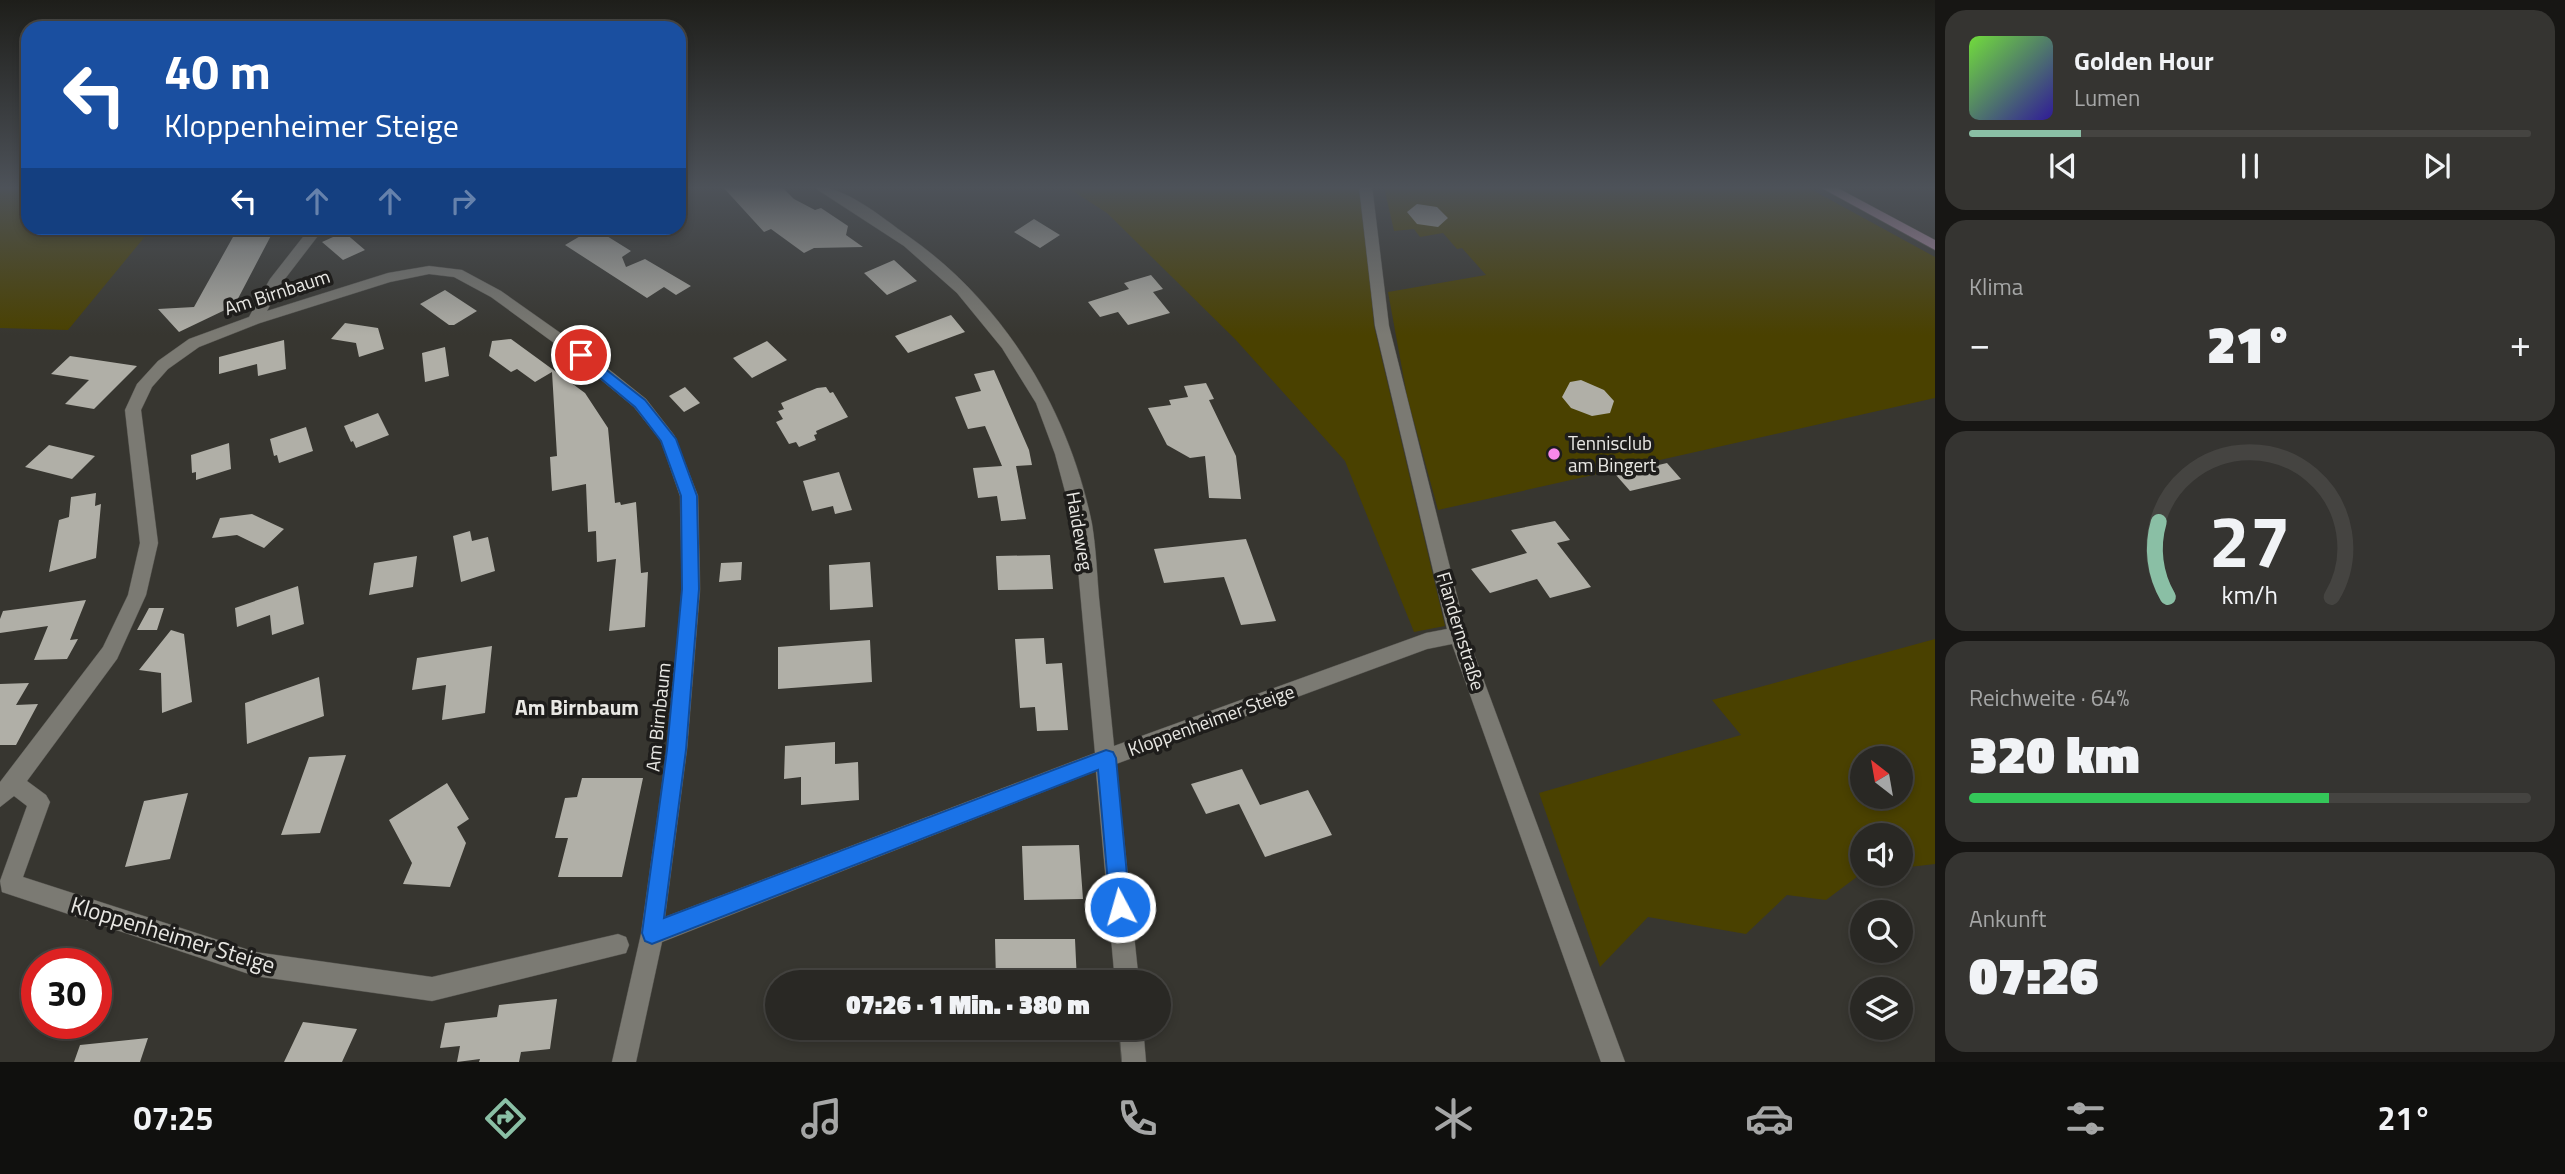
<!DOCTYPE html>
<html lang="de">
<meta charset="utf-8">
<style>
body{margin:0;font-family:"Titillium Web",sans-serif;background:#353431;color:#f1f3f6;height:100vh;display:flex;flex-direction:column;font-size:26px;white-space:nowrap}
*{box-sizing:border-box;margin:0}
p{font-size:23px;color:#a5a6a6}
.icon{flex:none;width:38px;height:38px;fill:none;stroke:currentColor;stroke-width:2;stroke-linecap:round;stroke-linejoin:round}
.map{position:relative;flex:1;overflow:hidden}
.panel{display:flex;flex-direction:column;gap:10px;padding:10px;background:#171614;width:630px}
.panel>*{flex:none}
.hud{position:absolute;left:21px;top:21px;width:665px;height:214px;border-radius:21px;box-shadow:0 4px 10px #0003,0 0 0 2px #454441;background:#1a4fa0;color:#fff;overflow:hidden}
.needle{width:46px;rotate:329deg}
.buttons{position:absolute;left:1850px;top:746px;display:grid;gap:14px}
.buttons a{display:grid;place-items:center;width:63px;height:63px;border-radius:50%;background:#292824;box-shadow:0 4px 10px #0003,0 0 0 2px #454441;font-size:35px}
.speed{position:absolute;left:21px;top:948px;display:flex;gap:14px;font-size:35px;font-weight:700;text-align:center}
.speed>*{display:grid;place-content:center;width:91px;height:91px;border-radius:50%;background:#292824;box-shadow:0 4px 10px #0003,0 0 0 2px #454441;line-height:1}
.speed .limit{border:10px solid #d22;background:#fff;color:#111}
.pin{position:absolute;display:grid;place-items:center;width:60px;height:60px;color:#fff;margin:-30px;border:4px solid #fff;border-radius:50%;box-shadow:0 2px 7px #0007}
.me{position:absolute;width:77px;margin:-38px;rotate:354deg;stroke-linejoin:round;filter:drop-shadow(0 0 5px #0008)}
.turn{display:flex;align-items:center;gap:24px;height:147px;padding:0 28px;font-size:32px}
.turn .icon{width:91px;height:91px;stroke-width:2.5}
.turn b{display:block;font-size:49px;line-height:60px}
.lanes{display:flex;align-items:center;height:66px;padding:0 28px;background:#0003;justify-content:center;gap:35px;direction:ltr}
.lanes .off{opacity:.35}
.big{font-size:52px;font-weight:800;line-height:1.1}
.panel .tile{flex:1;display:flex;flex-direction:column;justify-content:center;gap:10px;min-width:0;padding:0 24px;border-radius:21px;background:#353431}
.panel .dial{align-items:center;gap:0}
.dial svg{height:182px;overflow:visible;fill:none;stroke:#454441;stroke-width:7;stroke-linecap:round;text-anchor:middle}
.dial text{fill:#f1f3f6;stroke:none}
.song{display:flex;align-items:center;gap:21px}
.cover{width:84px;height:84px;border-radius:10px;background:linear-gradient(135deg,hsl(100 70% 55%),hsl(250 70% 35%))}
.played{height:7px;border-radius:4px;background:linear-gradient(90deg,#8abfa5 20%,#454441 20%)}
.keys{display:flex;justify-content:space-around;direction:ltr}
.heat{display:flex;justify-content:space-between;align-items:center;font-size:38px;direction:ltr}
.charge{height:10px;border-radius:5px;background:linear-gradient(90deg,#34c759 64%,#454441 0)}
.trip{position:absolute;left:765px;top:970px;width:406px;height:70px;border-radius:35px;background:#292824;box-shadow:0 4px 10px #0003,0 0 0 2px #454441;font-weight:800;line-height:70px;text-align:center}
.menu{display:flex;height:112px;justify-content:space-around;align-items:center;background:#10100e;color:#a5a6a6}
.menu .icon{width:49px;height:49px}
.menu .selected{color:#8abfa5}
.menu b{font-size:32px;color:#f1f3f6}
main{display:flex;flex:1;min-height:0}
.map>svg:first-child{display:block}
.green{fill:#4a4100;fill-rule:evenodd}
.building{fill:#b0afa7}
.lines{fill:none;stroke-linecap:round;stroke-linejoin:round}
.minor-casing{stroke:#53524d;stroke-width:1}
.primary-casing{stroke:#53524d;stroke-width:1}
.minor{fill:#7b7a73;fill-rule:evenodd}
.primary{fill:#b08da7;fill-rule:evenodd}
.route{fill:#1a73e8;stroke:#114b97;stroke-width:2}
.poi-dot{fill:#f888ea;stroke:#1e1d1b;stroke-width:2.5}
.labels{text-anchor:middle;stroke-width:7;stroke-linejoin:round;paint-order:stroke}
.street-label{font-size:19px;fill:#e9e8e4;stroke:#1e1d1b}
.poi-label{font-size:19px;fill:#e9e8e4;stroke:#1e1d1b;text-anchor:start}
.neighbourhood-label{font-size:21px;font-weight:bold;fill:#e9e8e4;stroke:#1e1d1b}
.near-street-label{font-size:23px;fill:#e9e8e4;stroke:#1e1d1b}
</style>
<main>
<div class="map">
<svg width="1935" height="1062" viewBox="0 0 1935 1062">
<rect width="100%" height="100%" fill="#373630"/>
<path class="green" d="M0,186H28V228H152L68,330L0,328Z
M1065,186H1361L1374,326L1445,626L1414,632L1345,461L1235,339L1107,213Z
M1377,186H1805L1935,257V398L1438,510L1407,396L1388,292L1486,275L1462,248L1457,249L1443,233L1420,237L1414,229L1394,231L1384,187Z
M1935,639V864L1901,868L1900,835H1862V873H1872L1858,876L1826,900L1787,895L1746,934L1648,917L1600,967L1539,793L1741,735L1712,700ZM1862,758H1900V796H1862Z"/>
<path class="building" d="M722,186H781L794,199L815,210L821,208L848,226L846,235L863,247L814,248L804,253L771,229L764,232Z
M1417,204L1437,207L1448,218L1438,227L1417,224L1407,212Z
M1034,219L1060,235L1040,248L1014,232Z
M238,228H275L232,310H225L179,332L158,309L194,307Z
M594,228L631,251L622,257L626,267L645,259L691,286L676,295L664,287L647,298L565,245Z
M344,232L365,250L343,260L322,242Z
M894,260L917,281L887,295L864,273Z
M1151,275L1163,289L1153,292L1170,313L1128,325L1118,312L1100,317L1088,302L1129,289L1124,283Z
M445,290L477,311L454,325H449L420,304Z
M951,315L965,332L908,353L895,336Z
M345,323L378,328L384,349L359,357L356,343L331,339Z
M511,339L585,393L608,428L615,503L620,502L621,505L636,502L641,573L648,572L645,627L609,631L616,559L597,562L596,531L588,532L586,484L552,491L550,457L557,456L552,372L535,382L517,369L511,372L489,356L492,341Z
M284,340L286,369L258,376L257,364L219,374V357Z
M767,341L787,360L752,378L733,358Z
M445,347L449,376L425,382L422,353Z
M70,356L137,366L94,409L65,404L89,380L51,374Z
M994,370L1029,450L1032,465L1016,466L1026,519L1001,521L997,496L978,498L973,468L1002,466L985,426L968,429L955,397L981,391L974,374Z
M1581,380L1604,390L1614,401L1610,413L1592,416L1571,408L1562,397L1570,382Z
M1206,383L1214,399L1209,400L1236,456L1241,499L1209,498L1205,456L1190,458L1167,445L1148,408L1171,405L1169,400L1188,397L1184,386Z
M685,387L700,403L684,412L669,396Z
M826,387L830,393L833,392L848,417L816,431L817,434L814,435L816,440L799,447L796,442L789,444L776,422L783,419L778,411L784,409L781,403L817,388Z
M378,413L389,435L356,448L353,441L351,442L344,426Z
M306,427L313,451L279,463L277,455L274,456L270,439Z
M229,443L231,469L196,480V472L192,473L191,455Z
M49,445L95,456L72,479L25,467Z
M1667,463L1681,479L1630,491L1616,475Z
M839,472L852,510L835,514L833,506L812,511L803,481Z
M96,493L95,506L101,504L96,558L49,572L59,520L69,517L71,497Z
M252,514L284,529L264,548L237,535L212,538L220,518Z
M1555,521L1570,540L1557,543L1591,587L1550,598L1537,579L1490,593L1471,569L1527,553L1511,530Z
M470,531L472,541L488,537L495,571L461,582L453,536Z
M1246,539L1276,621L1241,625L1224,577L1164,583L1154,549Z
M1050,555L1053,589L998,590L996,556Z
M417,556L413,587L369,595L374,563Z
M742,562L741,580L719,582L721,563Z
M870,562L873,607L830,610L829,565Z
M298,586L304,624L272,635L270,615L237,627L235,608Z
M86,600L70,640L78,639L67,659L34,660L48,626L0,633V619L3,611Z
M149,608H164L157,630H137Z
M171,630L184,634L192,702L162,713L161,673L139,670Z
M1044,638L1046,664L1062,663L1068,730L1037,731L1035,707L1020,708L1015,639Z
M870,640L872,682L778,689V647Z
M492,646L485,713L442,720L446,685L412,690L417,658Z
M319,677L324,716L247,744L245,703Z
M29,683L16,705L38,704L16,745H0V684Z
M835,742V764L858,762L859,800L801,805V777L784,779L785,746Z
M346,755L320,833L281,835L309,757Z
M1242,769L1260,805L1308,790L1332,835L1265,857L1239,804L1206,814L1191,784Z
M582,778H643L622,877H558L568,838H555L565,798L577,797Z
M447,783L469,819L457,827L466,843L450,887L403,884L412,863L389,820Z
M188,793L170,859L125,867L144,801Z
M1079,845L1083,899L1024,900L1022,846Z
M995,939H1075L1077,982H996Z
M557,999L550,1049L521,1052L519,1062H479L480,1059L457,1062L460,1046L440,1048L445,1023L497,1017L499,1005Z
M303,1022L357,1029L342,1062H284Z
M148,1038L140,1062H74L80,1045Z"/>
<g class="lines">
<defs>
<path id="minor" d="M812,186C846,186 881,217 908,236C1004,303 1069,410 1092,524C1096,548 1097,574 1099,598C1104,647 1109,696 1114,746L1426,633L1447,629L1375,326L1359,186H1372L1389,326L1467,635L1625,1062H1601L1452,644L1427,649L1116,764L1139,982H1115L1096,771L662,942L636,1062H612L641,934L667,749L682,589L680,496L661,441L634,407L576,359L491,297L454,277L429,274L390,282L260,323L199,347L168,369L152,387L141,410L158,543L146,595L117,659L27,781L46,795L50,802L23,877L255,952L432,977L618,934L626,937L629,945L626,953L432,1001L255,976L2,892L0,881L27,806L14,796L0,807V782L103,647L128,595L140,543L125,410L137,384L158,361L189,339L249,317L270,279L310,228H324L281,284L267,311L388,273L429,266L462,270L501,291L586,351L646,399L674,435L698,496L700,589L687,749L665,917L1095,753L1074,525L1055,454L1036,403L1002,348L957,293L904,246Z
M1119,1027H1143L1146,1062H1122Z"/>
<path id="primary" d="M1818,186H1834L1935,240V250Z"/>
</defs>
<use href="#minor" class="minor-casing"/>
<use href="#primary" class="primary-casing"/>
<use href="#minor" class="minor"/>
<use href="#primary" class="primary"/>
</g>
<linearGradient id="sky" x2="0" y2="1"><stop stop-color="#1e1e1a"/><stop offset="0.56" stop-color="#4d5259"/><stop offset="1" stop-color="#4d5259" stop-opacity="0"/></linearGradient>
<rect width="1935" height="335" fill="url(#sky)"/>
<path class="route" d="M581,350L645,400L676,439L697,496L699,589L686,750L664,918L1106,750L1113,752L1116,758L1130,907L1127,914L1120,917L1113,914L1110,907L1098,770L652,944L645,941L642,933L667,750L682,589L681,496L661,441L649,425L635,407L576,358L574,355Z"/>
<circle class="poi-dot" cx="1554" cy="454" r="7"/>
<g class="labels">
<g class="street-label">
<text transform="translate(277 292) rotate(-18)" y="7">Am Birnbaum</text>
<text transform="translate(1080 531) rotate(80)" y="7">Haideweg</text>
<text transform="translate(1461 631) rotate(73)" y="7">Flandernstraße</text>
<text transform="translate(658 717) rotate(-84)" y="7">Am Birnbaum</text>
<text transform="translate(1211 720) rotate(-20)" y="7">Kloppenheimer Steige</text>
</g>
<g class="poi-label">
<text x="1568" y="450">Tennisclub<tspan x="1568" dy="22">am Bingert</tspan></text>
</g>
<g class="neighbourhood-label">
<text x="577" y="715">Am Birnbaum</text>
</g>
<g class="near-street-label">
<text transform="translate(173 935) rotate(17)" y="8">Kloppenheimer Steige</text>
</g>
</g>
</svg>
<div class="buttons">
<a><svg class="needle" viewBox="-14 -14 28 28"><path d="M0-13l5 13h-10z" fill="#e53935"/><path d="M0 13l5-13h-10z" fill="#a5a6a6"/></svg></a>
<a><svg class="icon" aria-label="sound" viewBox="0 0 24 24"><path d="M4 9h4l5-4v14l-5-4H4zM17 9q2 3 0 6"/></svg></a>
<a><svg class="icon" aria-label="search" viewBox="0 0 24 24"><circle cx="10" cy="10" r="6"/><path d="M15 15l6 6"/></svg></a>
<a><svg class="icon" aria-label="layers" viewBox="0 0 24 24"><path d="M12 4l9 5-9 5-9-5zM3 14l9 5 9-5"/></svg></a>
</div>
<div class="speed"><div class="limit">30</div></div>
<div class="pin" style="left:581px;top:355px;background:#d93025"><svg class="icon" aria-label="arrive" viewBox="0 0 24 24"><path d="M6 21V4h12l-3 4 3 4H6"/></svg></div>
<svg class="me" style="left:1120px;top:907px" viewBox="-20 -20 40 40"><circle r="17" fill="#1a73e8" stroke="#fff" stroke-width="3"/><path d="M0-11L8 9 0 5-8 9z" fill="#fff"/></svg>
<div class="trip">07:26 · 1 Min. · 380 m</div>
<div class="hud">
<div class="turn"><svg class="icon" aria-label="left" viewBox="0 0 24 24"><path d="M17 20v-9H6M10 6l-5 5 5 5"/></svg><div><b>40 m</b>Kloppenheimer Steige</div></div>
<div class="lanes"><svg class="icon" aria-label="left" viewBox="0 0 24 24"><path d="M17 20v-9H6M10 6l-5 5 5 5"/></svg><svg class="icon off" aria-label="ahead" viewBox="0 0 24 24"><path d="M12 20V5M6 11l6-6 6 6"/></svg><svg class="icon off" aria-label="ahead" viewBox="0 0 24 24"><path d="M12 20V5M6 11l6-6 6 6"/></svg><svg class="icon off" aria-label="right" viewBox="0 0 24 24"><path d="M7 20v-9h11M14 6l5 5-5 5"/></svg></div>
</div>
</div>
<section class="panel">
<div class="tile">
<div class="song"><i class="cover"></i><div><b>Golden Hour</b><p>Lumen</p></div></div>
<div class="played"></div>
<div class="keys"><svg class="icon" aria-label="previous" viewBox="0 0 24 24"><path d="M18 5L8 12l10 7zM5 5v14"/></svg><svg class="icon" aria-label="pause" viewBox="0 0 24 24"><path d="M8 5v14M16 5v14"/></svg><svg class="icon" aria-label="next" viewBox="0 0 24 24"><path d="M6 5l10 7-10 7zM19 5v14"/></svg></div>
</div>
<div class="tile"><p>Klima</p>
<div class="heat"><a>−</a><b class="big">21°</b><a>+</a></div>
</div>
<div class="tile dial"><svg viewBox="0 0 100 80">
<path d="M14 69A42 42 0 1 1 86 69"/>
<path d="M14 69A42 42 0 0 1 10 36" stroke="#8abfa5"/>
<text x="50" y="56" font-size="32" font-weight="700">27</text>
<text x="50" y="72" font-size="11">km/h</text>
</svg></div>
<div class="tile"><p>Reichweite · 64%</p><b class="big">320 km</b><div class="charge"></div></div>
<div class="tile"><p>Ankunft</p><b class="big">07:26</b></div>
</section>
</main>
<nav class="menu">
<b>07:25</b>
<svg class="icon selected" aria-label="directions" viewBox="0 0 24 24"><path d="M12 3l9 9-9 9-9-9zM9 14v-3h6M13 9l2 2-2 2"/></svg>
<svg class="icon" aria-label="music" viewBox="0 0 24 24"><path d="M9 18V5l10-2v13"/><circle cx="6" cy="18" r="3"/><circle cx="16" cy="16" r="3"/></svg>
<svg class="icon" aria-label="phone" viewBox="0 0 24 24"><path d="M5 4h4l2 5-3 2q2 4 5 5l2-3 5 2v4C11 20 4 13 5 4z"/></svg>
<svg class="icon" aria-label="climate" viewBox="0 0 24 24"><path d="M12 3v18M4 7l16 10M4 17L20 7"/></svg>
<svg class="icon" aria-label="car" viewBox="0 0 24 24"><path d="M5 17H2v-5l4-1 3-4h7l3 4 3 1v5h-3M9 17h6M6 11h13"/><circle cx="7" cy="17" r="2"/><circle cx="17" cy="17" r="2"/></svg>
<svg class="icon" aria-label="filters" viewBox="0 0 24 24"><path d="M4 7h16M4 17h16"/><circle cx="9" cy="7" r="2"/><circle cx="15" cy="17" r="2"/></svg>
<b>21°</b>
</nav>
